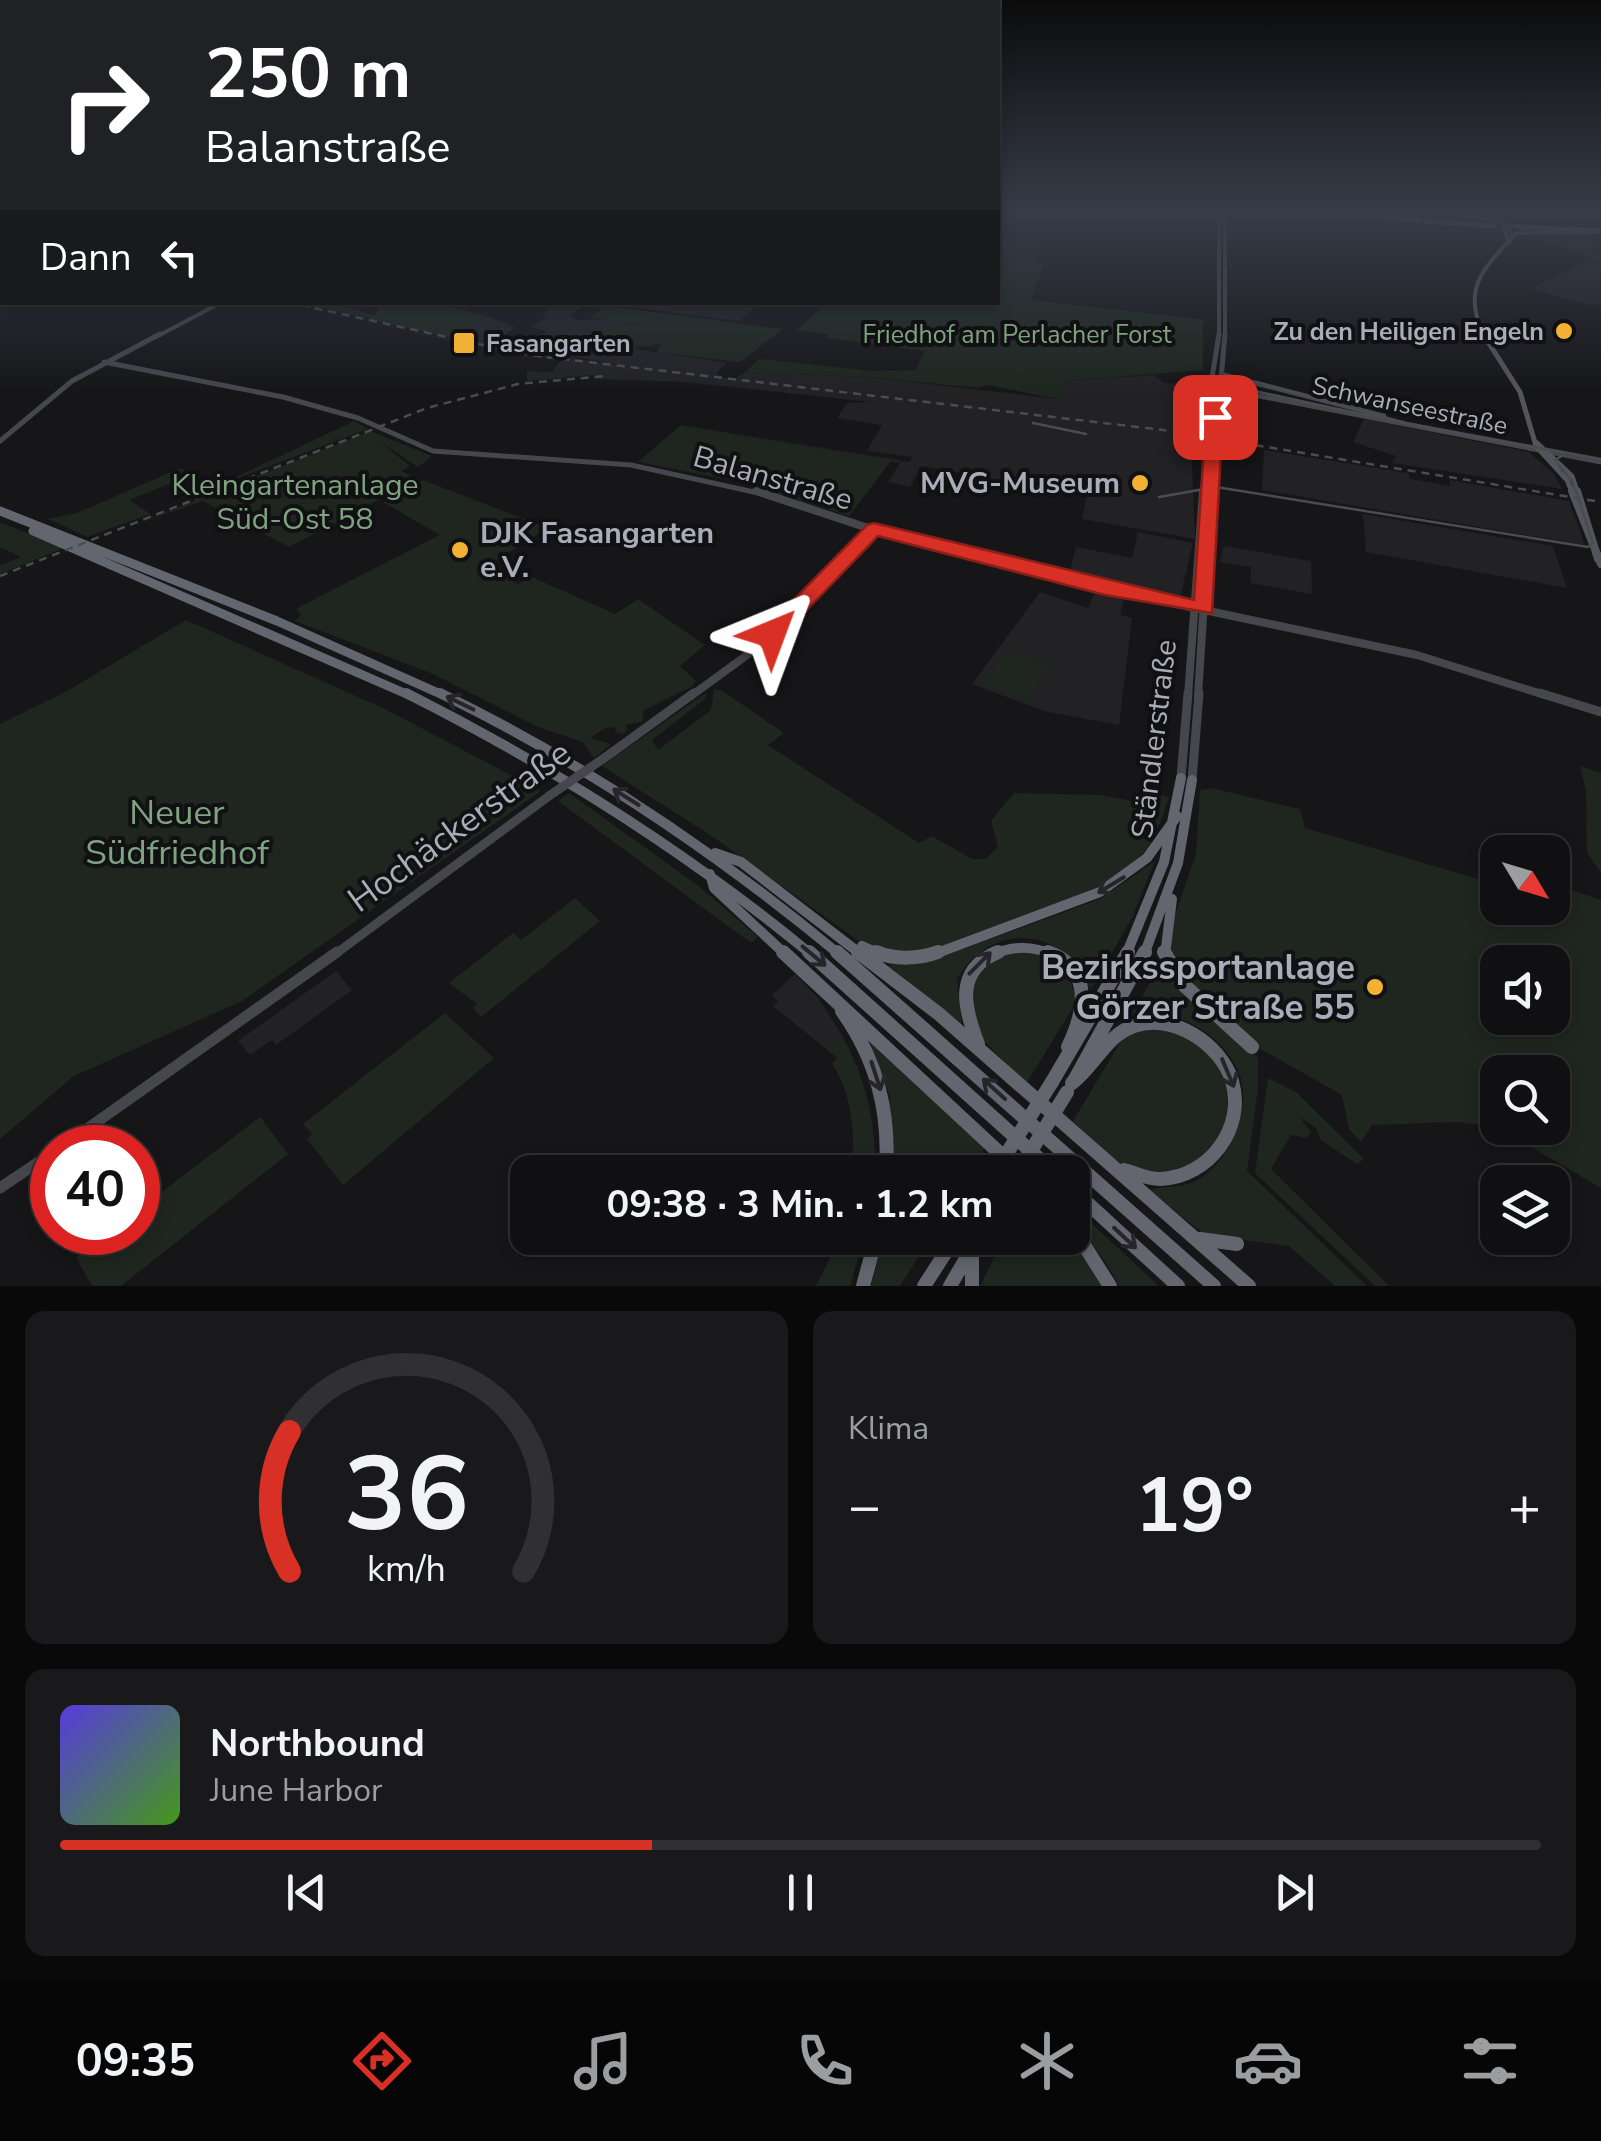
<!DOCTYPE html>
<html lang="de">
<meta charset="utf-8">
<style>
body{margin:0;font-family:"Nunito Sans",sans-serif;background:#19191b;color:#f1f3f6;height:100vh;display:flex;flex-direction:column;font-size:38px;white-space:nowrap}
*{box-sizing:border-box;margin:0}
p{font-size:32px;color:#9c9d9f}
.icon{flex:none;width:55px;height:55px;fill:none;stroke:currentColor;stroke-width:2;stroke-linecap:round;stroke-linejoin:round}
.map{position:relative;height:1286px;overflow:hidden}
.drawer{display:flex;flex-direction:column;gap:25px;padding:25px;background:#09090a;flex:1}
.drawer>*{flex:none}
.banner{position:absolute;left:0px;top:0px;width:1000px;height:305px;box-shadow:0 5px 15px #0003,0 0 0 2px #303032;background:#202124;color:#fff;overflow:hidden}
.needle{width:65px;rotate:128deg}
.buttons{position:absolute;left:1480px;top:835px;display:grid;gap:20px}
.buttons a{display:grid;place-items:center;width:90px;height:90px;border-radius:20px;background:#101012;box-shadow:0 5px 15px #0003,0 0 0 2px #303032;font-size:50px}
.speed{position:absolute;left:30px;top:1125px;display:flex;gap:20px;font-size:50px;font-weight:700;text-align:center}
.speed>*{display:grid;place-content:center;width:130px;height:130px;border-radius:50%;background:#101012;box-shadow:0 5px 15px #0003,0 0 0 2px #303032;line-height:1}
.speed .limit{border:15px solid #d22;background:#fff;color:#111}
.pin{position:absolute;display:grid;place-items:center;width:85px;height:85px;color:#fff;margin:-42px;border-radius:20px;box-shadow:0 5px 15px #0006}
.me{position:absolute;width:110px;margin:-55px;rotate:44deg;stroke-linejoin:round;filter:drop-shadow(0 0 8px #0008)}
.turn{display:flex;align-items:center;gap:35px;height:210px;padding:0 40px;font-size:45px}
.turn .icon{width:130px;height:130px;stroke-width:2.5}
.turn b{display:block;font-size:70px;line-height:85px}
.then{display:flex;align-items:center;height:95px;padding:0 40px;background:#0003;gap:20px;font-size:38px}
.big{font-size:75px;font-weight:700;line-height:1.1}
.drawer .tile{flex:1;display:flex;flex-direction:column;justify-content:center;gap:15px;min-width:0;padding:0 35px;border-radius:20px;background:#19191b}
.drawer .dial{align-items:center;gap:0}
.dial svg{height:260px;overflow:visible;fill:none;stroke:#303032;stroke-width:7;stroke-linecap:round;text-anchor:middle}
.dial text{fill:#f1f3f6;stroke:none}
.song{display:flex;align-items:center;gap:30px}
.cover{width:120px;height:120px;border-radius:15px;background:linear-gradient(135deg,hsl(250 70% 55%),hsl(100 70% 35%))}
.played{height:10px;border-radius:5px;background:linear-gradient(90deg,#d93025 40%,#303032 40%)}
.keys{display:flex;justify-content:space-around;direction:ltr}
.heat{display:flex;justify-content:space-between;align-items:center;font-size:55px;direction:ltr}
.drawer .tiles{flex:1;display:grid;gap:25px;grid-template-columns:1fr 1fr}
.tile:last-child{grid-column:span 2}
.trip{position:absolute;left:510px;top:1155px;width:580px;height:100px;border-radius:20px;background:#101012;box-shadow:0 5px 15px #0003,0 0 0 2px #303032;font-weight:700;line-height:100px;text-align:center}
.tabs{display:flex;height:160px;justify-content:space-around;align-items:center;background:#060607;color:#9c9d9f}
.tabs .icon{width:70px;height:70px}
.tabs .selected{color:#d93025}
.tabs b{font-size:45px;color:#f1f3f6}
.map>svg:first-child{display:block}
.built{fill:#222225}
.green{fill:#1e261f;fill-rule:evenodd}
.lines{fill:none;stroke-linecap:round;stroke-linejoin:round}
.secondary-far4{stroke:#45474d;stroke-width:4}
.secondary-far3{stroke:#45474d;stroke-width:5}
.secondary-far2{stroke:#45474d;stroke-width:8}
.secondary-far1{stroke:#45474d;stroke-width:9}
.secondary{stroke:#45474d;stroke-width:11}
.primary-far2{stroke:#53555c;stroke-width:4}
.primary-far1{stroke:#53555c;stroke-width:5}
.primary{stroke:#53555c;stroke-width:8}
.highway-far3{stroke:#63666e;stroke-width:5}
.highway-far2{stroke:#63666e;stroke-width:9}
.highway-far1{stroke:#63666e;stroke-width:10}
.highway{stroke:#63666e;stroke-width:14}
.tram{stroke:#4a4c52;stroke-width:2.5}
.rail{stroke:#4a4c52;stroke-width:2.5;stroke-dasharray:8 6;stroke-linecap:butt}
.secondary-bridge{stroke:#45474d;stroke-width:9}
.highway-bridge{stroke:#63666e;stroke-width:14}
.oneway{stroke:#26262a}
.route{fill:#d93025;stroke:#8d1f18;stroke-width:2.5}
.poi-dot{fill:#f2b134;stroke:#111113;stroke-width:4}
.labels{text-anchor:middle;stroke-width:8;stroke-linejoin:round;paint-order:stroke}
.far-poi-label{font-size:25px;font-weight:bold;fill:#a8adb8;stroke:#111113;text-anchor:end}
.far-park-label{font-size:25px;fill:#7fa381;stroke:#111113}
.far-street-label{font-size:25px;fill:#a8adb8;stroke:#111113}
.street-label{font-size:30px;fill:#a8adb8;stroke:#111113}
.poi-label{font-size:30px;font-weight:bold;fill:#a8adb8;stroke:#111113;text-anchor:end}
.park-label{font-size:30px;fill:#7fa381;stroke:#111113}
.near-park-label{font-size:35px;fill:#7fa381;stroke:#111113}
.near-street-label{font-size:35px;fill:#a8adb8;stroke:#111113}
.near-poi-label{font-size:35px;font-weight:bold;fill:#a8adb8;stroke:#111113;text-anchor:end}
</style>
<div class="map">
<svg width="1601" height="1286" viewBox="0 0 1601 1286">
<rect width="100%" height="100%" fill="#161618"/>
<path class="built" d="M1590,258L1601,262V303L1593,306L1531,289Z
M558,303H588L570,315L575,320L603,319L656,329L635,349L726,363L716,373L724,378L735,379L745,372L868,377L1059,399L1065,381L1154,375L1164,383L1200,385L1192,465L1195,539L1082,519L1087,495L921,466L910,487L888,482L900,463L681,425L910,462L912,457L867,451L882,425L837,418L847,403L871,402L684,382L597,379L594,375L527,381V371L552,372L560,361L391,329L449,339L486,316L515,327L493,345L467,342L632,367L514,346L547,332L531,326L547,318L541,315Z
M599,303H759L739,321Z
M1364,419L1529,452L1554,474L1562,489L1392,463L1396,456L1353,442Z
M1264,450L1408,473L1410,479L1450,486V480L1569,501L1585,545L1262,490Z
M1363,514L1553,546L1567,588L1366,552Z
M1138,532L1193,543L1180,598L1070,571L1076,547L1132,558Z
M1224,546L1311,561L1312,594L1251,583V567L1220,562Z
M1040,592L1088,608L1094,594L1124,600L1120,615L1132,618L1119,725L1044,711L972,684Z
M336,971L352,990L276,1045L272,1040L250,1055L238,1041Z
M795,974L819,999L842,1035L826,1049L773,1006L778,1001L772,995Z"/>
<path class="green" d="M1532,233L1585,235L1601,242V262L1551,243L1518,238Z
M998,240L1041,244L1036,260L1045,261L1031,300L1208,320L1203,322V370L1065,381L1059,399L987,385L979,388L868,377L745,372L759,359L872,371L915,370L925,351L826,338L828,334L796,330L827,303L998,302Z
M304,303H333L375,316L382,303H435L486,316L450,338Z
M605,306L783,329L740,362L660,353L656,350L663,343L645,347L632,344L628,348L613,346L616,341L575,335L588,336L601,325H606L592,336L599,337L615,324L641,325L591,317Z
M354,421L368,429L217,486Z
M681,425L891,461L849,516L735,481L638,462Z
M370,431L432,456L418,467L379,441L410,466L401,471L418,479L289,547L203,501L140,523Z
M180,468L193,474L130,500L150,514L87,537L48,519L77,513Z
M423,480L547,528L486,567L518,584L532,577L615,614L638,599L705,645L680,666L696,681L693,686L644,710L642,722L625,725L628,730L623,734L615,732L616,727L605,728L590,738L612,744L594,758L583,742L538,727L433,674L295,621L301,615L297,608L440,535L383,502Z
M0,522L64,548L0,574V565L21,557L0,547Z
M186,620L385,709L541,791L242,1001L74,1076L0,1139V724L67,691Z
M1007,650L1051,667L1026,701L981,684Z
M714,690H721L784,733L768,745L919,843L932,836L972,859H986L998,847L991,821L1014,793L1101,795L1158,806L1161,795L1169,797C1162,821 1152,846 1134,865C1113,886 959,947 928,951C902,953 884,952 860,942L713,837L602,766L707,692L705,699L652,740L658,750L711,710Z
M1580,766L1601,773V873L1587,853L1586,791Z
M1211,788L1300,809L1305,828L1485,881V862L1497,866L1498,908H1552L1553,884L1601,900V1188L1499,1128H1552V1072H1498L1497,1127L1457,1122L1372,1125L1361,1142L1349,1129L1342,1095L1259,1048L1186,981L1172,961L1167,938L1196,854L1200,790ZM1498,962H1552V1018H1498Z
M569,793L696,884L758,937L751,943L558,801Z
M1155,861L1132,918L1091,989C1083,977 1076,961 1063,952C1025,924 977,941 957,980L962,1025L888,965L939,958L1100,899Z
M575,898L600,921L481,1017L473,1008L477,1004L449,983L513,933L521,940Z
M1037,951L1067,970L1077,1001L1026,1084L982,1039L969,996L976,974L1001,953Z
M1162,962L1172,980L1258,1058V1089L1247,1171L1367,1286H1335L1289,1246L1205,1235L1149,1190C1163,1185 1183,1189 1199,1179C1231,1159 1254,1107 1238,1070C1221,1033 1169,1002 1130,1017Z
M445,1013L494,1058L343,1185L307,1139L312,1134L303,1124Z
M1158,1028C1277,1050 1227,1211 1127,1166C1106,1156 1089,1137 1073,1121L1121,1041L1133,1032Z
M842,1035C866,1079 876,1123 875,1172H852C855,1135 853,1095 832,1064L837,1058L826,1049Z
M868,1039L986,1146L970,1172H894L889,1094Z
M1268,1078L1296,1092L1364,1159L1357,1164L1321,1140L1316,1128L1300,1117L1311,1133L1306,1138L1291,1135L1271,1169L1389,1286H1375L1255,1173Z
M260,1117L288,1154L121,1286H92L76,1257L108,1233L138,1232V1210Z
M1072,1206H1073L1159,1286H1119C1110,1264 1072,1222 1072,1206Z
M840,1238H864L850,1286H816Z
M883,1238H931L900,1286H871Z
M1004,1238H1072L1102,1286H980Z"/>
<g class="lines">
<path class="secondary-far4" d="M1225,213V337
M1439,213L1501,220L1513,237
M156,337L222,302
M1219,337V213"/>
<path class="secondary-far3" d="M104,362L283,397L358,418L433,451L631,465L763,494
M1224,375L1384,416
M1218,388L1601,462
M0,441L72,381L160,334
M1203,494L1206,415L1219,334
M1211,494L1225,334"/>
<path class="secondary-far2" d="M756,491L862,526L1105,589L1417,655L1548,696
M691,696L758,647L874,529
M1188,696L1203,491
M1198,696L1211,491"/>
<path class="secondary-far1" d="M1540,693L1601,712
M610,754L694,693
M1181,778L1188,693
M1192,780L1199,693
M334,955L549,796"/>
<path class="secondary" d="M60,1148L337,952
M0,1188L52,1153"/>
<path class="primary-far2" d="M1509,243L1503,226H1524
M1484,337C1461,287 1483,270 1516,233H1588"/>
<path class="primary-far1" d="M1483,334L1520,392L1536,446L1567,480L1573,494
M1537,443L1572,476L1578,494"/>
<path class="primary" d="M1572,491L1601,564
M1577,491L1598,559"/>
<path class="highway-far3" d="M1338,213L1375,216
M1382,217L1419,220
M1426,221L1494,226
M1517,227L1601,231"/>
<path class="highway-far2" d="M0,511L277,621L445,696
M33,531L411,696"/>
<path class="highway-far1" d="M406,693C551,766 686,851 812,955
M440,693C584,763 717,853 840,955
M715,853L741,862L862,955
M710,874L714,888L786,955
M862,946L882,955
M932,955L1100,892L1147,858L1177,816
M992,955C1014,945 1032,946 1055,955
M1126,955L1164,862L1181,778
M1144,955L1178,863L1192,780
M1165,955L1172,899"/>
<path class="highway" d="M783,952L1020,1172
M809,952L1054,1172
M837,952L1214,1286
M858,952L939,1014L1249,1286
M876,952C895,960 919,959 938,952
M1048,952C1094,969 1085,1012 1068,1047
M1164,952L1185,986L1252,1047
M842,1011C877,1060 890,1112 886,1172
M978,1044C964,1008 954,970 998,952
M1074,1081L1145,952
M1052,1082L1128,952
M1072,1083C1094,1067 1106,1035 1134,1026C1172,1012 1221,1044 1232,1081C1246,1128 1209,1177 1161,1179C1149,1180 1136,1173 1124,1170
M1072,1189L1178,1286
M1072,1226L1110,1286
M1200,1239L1237,1244
M972,1249V1286
M863,1286L876,1238
M924,1286L955,1238
M950,1286L978,1238"/>
<path class="tram" d="M1256,382L1406,423L1601,459L1435,430L1250,390L1240,384Z
M1033,423L1086,434
M1159,497L1216,487L1588,547L1593,543L1573,482L1555,460L1565,454"/>
<path class="rail" d="M287,302L529,355L1163,430L1601,502
M0,576L427,408L518,384L605,376"/>
<path class="secondary-bridge" d="M549,796L610,754"/>
<path class="highway-bridge" d="M995,1172L1052,1082
M1018,1172L1067,1092"/>
</g>
<defs><path id="oneway-shaft" d="M-6 0H5M1.5-3L5.5 0L1.5 3" fill="none" stroke-width="1.6" stroke-linecap="round" stroke-linejoin="round" transform="scale(2.5)"/></defs>
<g class="oneway">
<use href="#oneway-shaft" transform="translate(460 703) rotate(-154)"/>
<use href="#oneway-shaft" transform="translate(626 797) rotate(-148)"/>
<use href="#oneway-shaft" transform="translate(1111 885) rotate(149)"/>
<use href="#oneway-shaft" transform="translate(814 956) rotate(40)"/>
<use href="#oneway-shaft" transform="translate(980 963) rotate(-45)"/>
<use href="#oneway-shaft" transform="translate(1228 1073) rotate(67)"/>
<use href="#oneway-shaft" transform="translate(876 1076) rotate(72)"/>
<use href="#oneway-shaft" transform="translate(994 1089) rotate(-138)"/>
<use href="#oneway-shaft" transform="translate(1125 1238) rotate(43)"/>
</g>
<linearGradient id="sky" x2="0" y2="1"><stop stop-color="#0c0c0d"/><stop offset="0.54" stop-color="#363c48"/><stop offset="1" stop-color="#363c48" stop-opacity="0"/></linearGradient>
<rect width="1601" height="394" fill="url(#sky)"/>
<path class="route" d="M1215,412L1223,417L1212,613L1105,595L878,536L779,639L772,641L760,634L867,525L874,523L1194,600L1206,417Z"/>
<g class="poi-dot">
<circle cx="1564" cy="331" r="10"/>
<rect x="452" y="331" width="24" height="24" rx="5"/>
<circle cx="1140" cy="483" r="10"/>
<circle cx="460" cy="550" r="10"/>
<circle cx="1375" cy="987" r="10"/>
</g>
<g class="labels">
<g class="far-poi-label">
<text x="1544" y="340">Zu den Heiligen Engeln</text>
<text x="486" y="352" text-anchor="start">Fasangarten</text>
</g>
<g class="far-park-label">
<text x="1017" y="343">Friedhof am Perlacher Forst</text>
</g>
<g class="far-street-label">
<text transform="translate(1410 405) rotate(12)" y="9">Schwanseestraße</text>
</g>
<g class="street-label">
<text transform="translate(773 478) rotate(16)" y="10">Balanstraße</text>
<text transform="translate(1154 739) rotate(-83)" y="10">Ständlerstraße</text>
</g>
<g class="poi-label">
<text x="1120" y="493">MVG-Museum</text>
<text x="480" y="543" text-anchor="start">DJK Fasangarten<tspan x="480" dy="34">e.V.</tspan></text>
</g>
<g class="park-label">
<text x="295" y="495">Kleingartenanlage<tspan x="295" dy="34">Süd-Ost 58</tspan></text>
</g>
<g class="near-park-label">
<text x="177" y="824">Neuer<tspan x="177" dy="40">Südfriedhof</tspan></text>
</g>
<g class="near-street-label">
<text transform="translate(459 826) rotate(-36)" y="12">Hochäckerstraße</text>
</g>
<g class="near-poi-label">
<text x="1355" y="979">Bezirkssportanlage<tspan x="1355" dy="40">Görzer Straße 55</tspan></text>
</g>
</g>
</svg>
<div class="buttons">
<a><svg class="needle" viewBox="-14 -14 28 28"><path d="M0-13l5 13h-10z" fill="#e53935"/><path d="M0 13l5-13h-10z" fill="#9c9d9f"/></svg></a>
<a><svg class="icon" aria-label="sound" viewBox="0 0 24 24"><path d="M4 9h4l5-4v14l-5-4H4zM17 9q2 3 0 6"/></svg></a>
<a><svg class="icon" aria-label="search" viewBox="0 0 24 24"><circle cx="10" cy="10" r="6"/><path d="M15 15l6 6"/></svg></a>
<a><svg class="icon" aria-label="layers" viewBox="0 0 24 24"><path d="M12 4l9 5-9 5-9-5zM3 14l9 5 9-5"/></svg></a>
</div>
<div class="speed"><div class="limit">40</div></div>
<div class="pin" style="left:1215px;top:417px;background:#d93025"><svg class="icon" aria-label="arrive" viewBox="0 0 24 24"><path d="M6 21V4h12l-3 4 3 4H6"/></svg></div>
<svg class="me" style="left:772px;top:634px" viewBox="-20 -20 40 40"><path d="M0-17L14 15 0 8-14 15z" fill="#d93025" stroke="#fff" stroke-width="4"/></svg>
<div class="trip">09:38 · 3 Min. · 1.2 km</div>
<div class="banner">
<div class="turn"><svg class="icon" aria-label="right" viewBox="0 0 24 24"><path d="M7 20v-9h11M14 6l5 5-5 5"/></svg><div><b>250 m</b>Balanstraße</div></div>
<div class="then">Dann<svg class="icon" aria-label="left" viewBox="0 0 24 24"><path d="M17 20v-9H6M10 6l-5 5 5 5"/></svg></div>
</div>
</div>
<section class="drawer">
<div class="tiles">
<div class="tile dial"><svg viewBox="0 0 100 80">
<path d="M14 69A42 42 0 1 1 86 69"/>
<path d="M14 69A42 42 0 0 1 14 26" stroke="#d93025"/>
<text x="50" y="56" font-size="32" font-weight="700">36</text>
<text x="50" y="72" font-size="11">km/h</text>
</svg></div>
<div class="tile"><p>Klima</p>
<div class="heat"><a>−</a><b class="big">19°</b><a>+</a></div>
</div>
<div class="tile">
<div class="song"><i class="cover"></i><div><b>Northbound</b><p>June Harbor</p></div></div>
<div class="played"></div>
<div class="keys"><svg class="icon" aria-label="previous" viewBox="0 0 24 24"><path d="M18 5L8 12l10 7zM5 5v14"/></svg><svg class="icon" aria-label="pause" viewBox="0 0 24 24"><path d="M8 5v14M16 5v14"/></svg><svg class="icon" aria-label="next" viewBox="0 0 24 24"><path d="M6 5l10 7-10 7zM19 5v14"/></svg></div>
</div>
</div>
</section>
<nav class="tabs">
<b>09:35</b>
<svg class="icon selected" aria-label="directions" viewBox="0 0 24 24"><path d="M12 3l9 9-9 9-9-9zM9 14v-3h6M13 9l2 2-2 2"/></svg>
<svg class="icon" aria-label="music" viewBox="0 0 24 24"><path d="M9 18V5l10-2v13"/><circle cx="6" cy="18" r="3"/><circle cx="16" cy="16" r="3"/></svg>
<svg class="icon" aria-label="phone" viewBox="0 0 24 24"><path d="M5 4h4l2 5-3 2q2 4 5 5l2-3 5 2v4C11 20 4 13 5 4z"/></svg>
<svg class="icon" aria-label="climate" viewBox="0 0 24 24"><path d="M12 3v18M4 7l16 10M4 17L20 7"/></svg>
<svg class="icon" aria-label="car" viewBox="0 0 24 24"><path d="M5 17H2v-5l4-1 3-4h7l3 4 3 1v5h-3M9 17h6M6 11h13"/><circle cx="7" cy="17" r="2"/><circle cx="17" cy="17" r="2"/></svg>
<svg class="icon" aria-label="filters" viewBox="0 0 24 24"><path d="M4 7h16M4 17h16"/><circle cx="9" cy="7" r="2"/><circle cx="15" cy="17" r="2"/></svg>
</nav>
